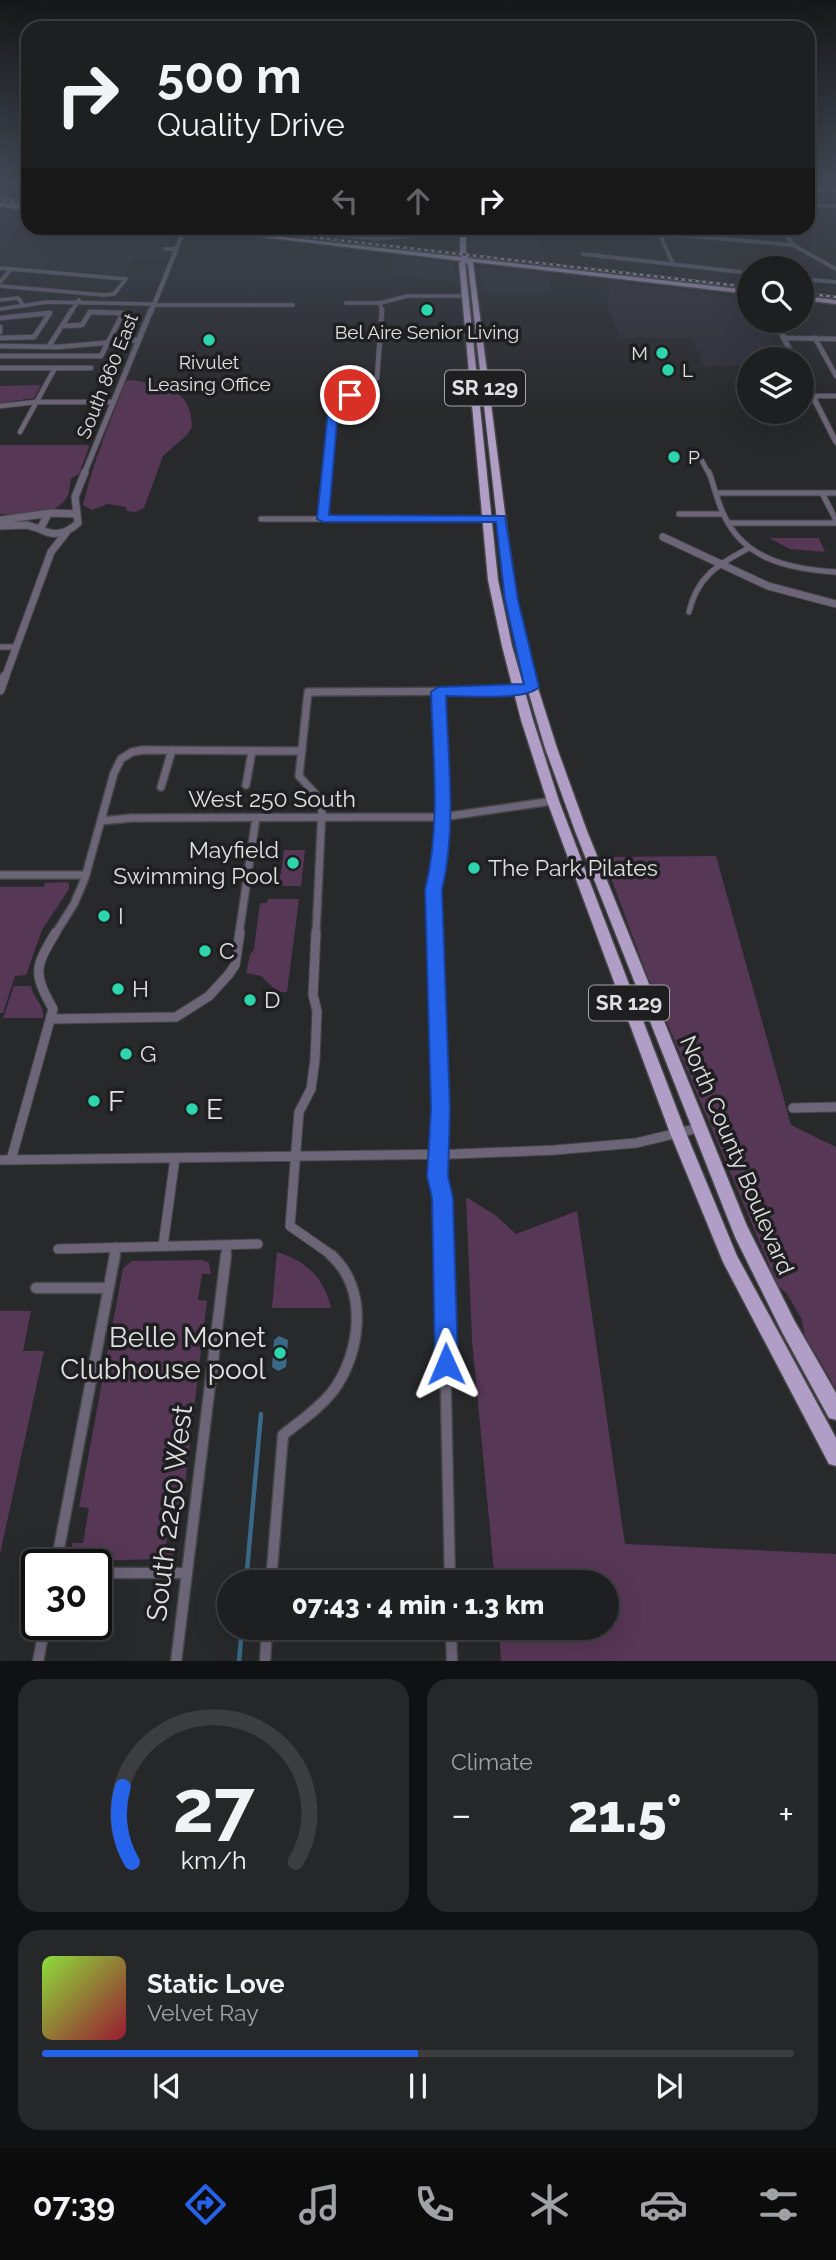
<!DOCTYPE html>
<meta charset="utf-8">
<style>
body{margin:0;font-family:Raleway,sans-serif;background:#262729;color:#f1f3f6;height:100vh;display:flex;flex-direction:column;font-size:26px;white-space:nowrap}
*{box-sizing:border-box;margin:0}
p{font-size:23px;color:#a1a2a5}
.icon{flex:none;width:38px;height:38px;fill:none;stroke:currentColor;stroke-width:2;stroke-linecap:round;stroke-linejoin:round}
.map{position:relative;height:1661px;overflow:hidden}
.details{display:flex;flex-direction:column;gap:18px;padding:18px;background:#101112;flex:1}
.details>*{flex:none}
.banner{position:absolute;left:21px;top:21px;width:794px;height:214px;border-radius:21px;box-shadow:0 7px 28px #0002,0 0 0 2px #3c3d3e;background:#1e1f20;color:#f1f3f6;overflow:hidden}
.tools{position:absolute;left:737px;top:256px;display:grid;gap:14px}
.tools a{display:grid;place-items:center;width:77px;height:77px;border-radius:50%;background:#1e1f20;box-shadow:0 7px 28px #0002,0 0 0 2px #3c3d3e;font-size:35px}
.speed{position:absolute;left:21px;top:1549px;display:flex;gap:14px;font-size:35px;font-weight:700;text-align:center}
.speed>*{display:grid;place-content:center;width:91px;height:91px;border-radius:50%;background:#1e1f20;box-shadow:0 7px 28px #0002,0 0 0 2px #3c3d3e;line-height:1}
.speed .limit{border:4px solid #111;border-radius:10px;background:#fff;color:#111}
.pin{position:absolute;display:grid;place-items:center;width:60px;height:60px;color:#fff;margin:-30px;border:4px solid #fff;border-radius:50%;box-shadow:0 2px 7px #0007}
.me{position:absolute;width:77px;margin:-38px;rotate:359deg;stroke-linejoin:round;filter:drop-shadow(0 0 5px #0008)}
.turn{display:flex;align-items:center;gap:24px;height:147px;padding:0 21px;font-size:32px}
.turn .icon{width:91px;height:91px;stroke-width:2.5}
.turn b{display:block;font-size:49px;line-height:60px}
.lanes{display:flex;align-items:center;height:66px;padding:0 21px;background:#0003;justify-content:center;gap:35px;direction:ltr}
.lanes .off{opacity:.35}
.big{font-size:52px;font-weight:800;line-height:1.1}
.details .tile{flex:1;display:flex;flex-direction:column;justify-content:center;gap:10px;min-width:0;padding:0 24px;border-radius:21px;background:#262729}
.details .dial{align-items:center;gap:0}
.dial svg{height:182px;overflow:visible;fill:none;stroke:#3c3d3e;stroke-width:7;stroke-linecap:round;text-anchor:middle}
.dial text{fill:#f1f3f6;stroke:none}
.song{display:flex;align-items:center;gap:21px}
.cover{width:84px;height:84px;border-radius:10px;background:linear-gradient(135deg,hsl(90 70% 55%),hsl(350 70% 35%))}
.played{height:7px;border-radius:4px;background:linear-gradient(90deg,#2563eb 50%,#3c3d3e 50%)}
.keys{display:flex;justify-content:space-around;direction:ltr}
.heat{display:flex;justify-content:space-between;align-items:center;font-size:38px;direction:ltr}
.details .tiles{flex:1;display:grid;gap:18px;grid-template-columns:1fr 1fr}
.tile:last-child{grid-column:span 2}
.trip{position:absolute;left:217px;top:1570px;width:402px;height:70px;border-radius:35px;background:#1e1f20;box-shadow:0 7px 28px #0002,0 0 0 2px #3c3d3e;font-weight:800;line-height:70px;text-align:center}
.tab-bar{display:flex;height:112px;justify-content:space-around;align-items:center;background:#0c0c0d;color:#a1a2a5}
.tab-bar .icon{width:49px;height:49px}
.tab-bar .active{color:#2563eb}
.tab-bar b{font-size:32px;color:#f1f3f6}
.map>svg:first-child{display:block}
.built{fill:#2f2f37}
.green{fill:#563755}
.water{fill:#396987}
.lines{fill:none;stroke-linecap:round;stroke-linejoin:round}
.stream{stroke:#396987;stroke-width:4.5}
.minor-far5-casing{stroke:#454648;stroke-width:4.5}
.minor-far4-casing{stroke:#454648;stroke-width:6}
.minor-far3-casing{stroke:#454648;stroke-width:7}
.minor-far2-casing{stroke:#454648;stroke-width:10}
.minor-far1-casing{stroke:#454648;stroke-width:11}
.minor-casing{stroke:#454648;stroke-width:13}
.tertiary-far3-casing{stroke:#454648;stroke-width:5}
.tertiary-far2-casing{stroke:#454648;stroke-width:7}
.tertiary-far1-casing{stroke:#454648;stroke-width:9}
.tertiary-casing{stroke:#454648;stroke-width:11}
.primary-casing{stroke:#454648;stroke-width:3}
.minor-far5{stroke:#6c6477;stroke-width:3.5}
.minor-far4{stroke:#6c6477;stroke-width:4.5}
.minor-far3{stroke:#6c6477;stroke-width:5}
.minor-far2{stroke:#6c6477;stroke-width:7}
.minor-far1{stroke:#6c6477;stroke-width:9}
.minor{stroke:#6c6477;stroke-width:10}
.tertiary-far3{stroke:#6c6477;stroke-width:4.5}
.tertiary-far2{stroke:#6c6477;stroke-width:5}
.tertiary-far1{stroke:#6c6477;stroke-width:7}
.tertiary{stroke:#6c6477;stroke-width:9}
.primary{fill:#b09ec6;fill-rule:evenodd}
.rail-casing{stroke:#b0b1b2;stroke-width:2.5}
.rail{stroke:#1f1f21;stroke-width:2;stroke-dasharray:3.5;stroke-linecap:butt}
.route{fill:#2563eb;stroke:#184099;stroke-width:2}
.poi-dot{fill:#2cd5ab;stroke:#1f1f21;stroke-width:2.5}
.labels{text-anchor:middle;stroke-width:7;stroke-linejoin:round;paint-order:stroke}
.far-poi-label{font-size:19px;fill:#dfe0e1;stroke:#1f1f21}
.far-street-label{font-size:19px;fill:#dfe0e1;stroke:#1f1f21}
.shield{fill:#1f1f21;stroke:#a5a6a7;stroke-width:2}
.shield-label{font-size:21px;font-weight:bold;fill:#dfe0e1}
.street-label{font-size:23px;fill:#dfe0e1;stroke:#1f1f21}
.poi-label{font-size:23px;fill:#dfe0e1;stroke:#1f1f21;text-anchor:start}
.near-poi-label{font-size:28px;fill:#dfe0e1;stroke:#1f1f21;text-anchor:start}
.near-street-label{font-size:28px;fill:#dfe0e1;stroke:#1f1f21}
</style>
<div class="map">
<svg width="836" height="1662" viewBox="0 0 836 1662">
<rect width="100%" height="100%" fill="#28292b"/>
<path class="built" d="M0,210L28,213V228H152L174,230L163,259H134L124,275L0,265Z
M470,234H539L545,261L471,253Z
M392,256L454,263L456,282L393,276Z
M479,268L550,274L552,293L482,292Z
M611,281L749,299V320H764L784,359H749V366H704L691,337L620,338L606,302Z"/>
<path class="green" d="M133,380C165,387 191,387 192,427L187,435L163,456L144,508L135,512L127,511L126,507L108,504L92,510L83,505C94,460 109,423 126,381Z
M41,385L34,398L0,403V386Z
M0,445H88L89,447L79,474L71,478C70,483 70,490 68,495C59,517 19,515 0,514Z
M769,538H819L825,552L790,549Z
M284,850H305L301,886H276L277,876L281,875Z
M716,856L791,1125L836,1147V1389L805,1336L801,1318L787,1294L778,1286L647,975L603,857Z
M65,882L69,883V889L42,930L26,975L15,976L3,1013H0V887H44L45,883Z
M268,899H299L287,992H278L261,976L246,973L250,955L254,949L260,903H267Z
M14,986H31C33,999 45,1004 43,1018H3Z
M466,1197L495,1215L516,1234L577,1211L625,1544L836,1554V1661H501L499,1628H607V1582H495L472,1340Z
M277,1252C306,1261 324,1277 331,1308H272Z
M203,1260L209,1263L211,1274H202L198,1300L207,1301L182,1509H172L166,1545L177,1546L174,1554L168,1559L74,1561L72,1543H83L89,1508L79,1507L123,1268L132,1261Z
M0,1311H31L23,1351H44L0,1554Z"/>
<path class="water" d="M279,1336L288,1340L286,1367L278,1371L272,1367L274,1340Z"/>
<g class="lines">
<path class="stream" d="M246,1582L261,1414
M239,1662L242,1628"/>
<defs>
<path id="minor-far5" d="M808,190H836
M0,198L28,201
M808,206H836
M272,228L376,239L438,233L585,234L690,236L793,245
M782,228L793,245L836,269
M660,235L673,264
M165,249H175
M583,254L749,273
M0,268L126,279L114,294L104,295L0,286
M802,279L836,282
M0,282L11,269
M0,300L18,298L23,305
M346,303H380L408,296H465
M380,303L382,312
M152,305H293
M0,309L47,302L152,304
M71,312L79,300
M90,312H95"/>
<path id="minor-far4" d="M0,318L50,313L34,337L0,338
M0,327V332
M784,338L836,339
M815,338L836,376
M0,346L58,347L138,340
M49,346L72,310
M0,356H101L123,313L90,312L82,325L63,326
M0,368H91
M812,396H836
M0,406L36,402H113
M20,432L55,368
M702,461L709,474
M327,474L333,411L339,401L377,378L382,310"/>
<path id="minor-far3" d="M709,472C714,486 717,500 723,513C743,560 790,569 836,572
M716,493H836
M822,493L836,520
M679,514H723
M261,519H501
M323,519L327,472
M728,523H836
M689,612C697,577 717,565 747,549
M0,647H17"/>
<path id="minor-far2" d="M246,785L252,751
M161,787L172,750
M101,821L131,818L443,817L553,801
M0,875H85
M55,934L74,904L85,878L114,773L121,759L132,752L143,750L302,751
M239,934L256,818
M316,934L322,809L320,799L299,776L308,692L491,691L532,687
M435,934L433,890L442,816L438,692"/>
<path id="minor-far1" d="M316,932L313,995L317,1011L315,1060L311,1089L299,1112L290,1226L333,1256
M435,932L441,1110L438,1176L442,1198L443,1256
M51,1019L176,1017L209,996L229,974L235,965L240,932
M793,1108L836,1107
M0,1160L456,1154L555,1150L636,1143L699,1128
M11,1160L53,1009C33,973 34,968 56,932
M163,1246L175,1158
M58,1249L258,1244
M114,1256L116,1247
M226,1256L227,1245"/>
<path id="minor" d="M443,1255L450,1582
M36,1288H108
M56,1564L115,1255
M96,1573H187
M271,1582L283,1435C300,1421 319,1409 333,1391C361,1353 369,1289 331,1255
M451,1628L452,1662
M38,1662L45,1624
M176,1662L226,1255
M265,1662L267,1628"/>
<path id="tertiary-far3" d="M151,312L185,228"/>
<path id="tertiary-far2" d="M775,320L794,359
M802,375L836,442
M84,474L151,310"/>
<path id="tertiary-far1" d="M47,516L40,529C54,537 66,534 78,523L75,497L85,472
M0,520L52,513L77,514
M0,526L27,525L40,529
M663,537L768,586L836,604
M5,678L51,552L66,533"/>
<path id="tertiary" d="M0,690L5,676"/>
<path id="primary" d="M0,203L28,206V210L0,207Z
M189,228H203L462,257L460,254V228H466V254L469,258L749,290V294L473,262L516,600L529,660L557,748L587,831L747,1226L794,1320L836,1393V1420L829,1418L782,1332L735,1237L575,831L545,748L519,660L506,600L468,264L465,263L498,580L512,646L533,720L559,801L686,1133L737,1256L836,1438V1466L829,1464L723,1262L670,1133L547,801L521,720L502,646L488,580L459,263L461,261Z
M802,296L836,300V304L802,300Z"/>
</defs>
<use href="#minor-far5" class="minor-far5-casing"/>
<use href="#minor-far4" class="minor-far4-casing"/>
<use href="#minor-far3" class="minor-far3-casing"/>
<use href="#minor-far2" class="minor-far2-casing"/>
<use href="#minor-far1" class="minor-far1-casing"/>
<use href="#minor" class="minor-casing"/>
<use href="#tertiary-far3" class="tertiary-far3-casing"/>
<use href="#tertiary-far2" class="tertiary-far2-casing"/>
<use href="#tertiary-far1" class="tertiary-far1-casing"/>
<use href="#tertiary" class="tertiary-casing"/>
<use href="#primary" class="primary-casing"/>
<use href="#minor-far5" class="minor-far5"/>
<use href="#minor-far4" class="minor-far4"/>
<use href="#minor-far3" class="minor-far3"/>
<use href="#minor-far2" class="minor-far2"/>
<use href="#minor-far1" class="minor-far1"/>
<use href="#minor" class="minor"/>
<use href="#tertiary-far3" class="tertiary-far3"/>
<use href="#tertiary-far2" class="tertiary-far2"/>
<use href="#tertiary-far1" class="tertiary-far1"/>
<use href="#tertiary" class="tertiary"/>
<use href="#primary" class="primary"/>
<defs>
<path id="rail" d="M0,201L28,204
M233,228L749,287
M802,293L836,297"/>
</defs>
<use href="#rail" class="rail-casing"/>
<use href="#rail" class="rail"/>
</g>
<linearGradient id="sky" x2="0" y2="1"><stop stop-color="#161718"/><stop offset="0.44" stop-color="#424955"/><stop offset="1" stop-color="#424955" stop-opacity="0"/></linearGradient>
<rect width="836" height="415" fill="url(#sky)"/>
<path class="route" d="M350,392L355,395L343,403L338,411L329,515L505,516L518,600L539,687C526,701 466,696 446,696C448,761 457,827 442,890L450,1110L448,1176L453,1198L458,1364L455,1372L446,1375L438,1372L435,1364L432,1198L427,1176L431,1110L425,890C441,825 433,758 431,692L438,687L524,684L505,600L496,522H323L317,519L328,411L336,398Z"/>
<g class="poi-dot">
<circle cx="427" cy="310" r="7"/>
<circle cx="209" cy="340" r="7"/>
<circle cx="662" cy="353" r="7"/>
<circle cx="668" cy="370" r="7"/>
<circle cx="674" cy="457" r="7"/>
<circle cx="293" cy="863" r="7"/>
<circle cx="474" cy="868" r="7"/>
<circle cx="104" cy="916" r="7"/>
<circle cx="205" cy="951" r="7"/>
<circle cx="118" cy="989" r="7"/>
<circle cx="250" cy="1000" r="7"/>
<circle cx="126" cy="1054" r="7"/>
<circle cx="94" cy="1101" r="7"/>
<circle cx="192" cy="1109" r="7"/>
<circle cx="280" cy="1353" r="7"/>
</g>
<g class="labels">
<g class="far-poi-label">
<text x="427" y="339">Bel Aire Senior Living</text>
<text x="648" y="360" text-anchor="end">M</text>
<text x="209" y="369">Rivulet<tspan x="209" dy="22">Leasing Office</tspan></text>
<text x="682" y="377" text-anchor="start">L</text>
<text x="688" y="464" text-anchor="start">P</text>
</g>
<g class="far-street-label">
<text transform="translate(107 376) rotate(-68)" y="7">South 860 East</text>
</g>
<g class="shield">
<rect x="445" y="370.5" width="80" height="35" rx="5"/>
<rect x="589" y="985.5" width="80" height="35" rx="5"/>
</g>
<g class="shield-label">
<text x="485" y="395">SR 129</text>
<text x="629" y="1010">SR 129</text>
</g>
<g class="street-label">
<text x="272" y="807">West 250 South</text>
<text transform="translate(737 1155) rotate(67)" y="8">North County Boulevard</text>
</g>
<g class="poi-label">
<text x="279" y="858" text-anchor="end">Mayfield<tspan x="279" dy="26">Swimming Pool</tspan></text>
<text x="488" y="876">The Park Pilates</text>
<text x="118" y="924">I</text>
<text x="219" y="959">C</text>
<text x="132" y="997">H</text>
<text x="264" y="1008">D</text>
<text x="140" y="1062">G</text>
</g>
<g class="near-poi-label">
<text x="108" y="1111">F</text>
<text x="206" y="1119">E</text>
<text x="266" y="1347" text-anchor="end">Belle Monet<tspan x="266" dy="32">Clubhouse pool</tspan></text>
</g>
<g class="near-street-label">
<text transform="translate(169 1513) rotate(-83)" y="10">South 2250 West</text>
</g>
</g>
</svg>
<div class="tools">
<a><svg class="icon" aria-label="search" viewBox="0 0 24 24"><circle cx="10" cy="10" r="6"/><path d="M15 15l6 6"/></svg></a>
<a><svg class="icon" aria-label="layers" viewBox="0 0 24 24"><path d="M12 4l9 5-9 5-9-5zM3 14l9 5 9-5"/></svg></a>
</div>
<div class="speed"><div class="limit">30</div></div>
<div class="pin" style="left:350px;top:395px;background:#d93025"><svg class="icon" aria-label="arrive" viewBox="0 0 24 24"><path d="M6 21V4h12l-3 4 3 4H6"/></svg></div>
<svg class="me" style="left:446px;top:1364px" viewBox="-20 -20 40 40"><path d="M0-17L14 15 0 8-14 15z" fill="#2563eb" stroke="#fff" stroke-width="4"/></svg>
<div class="trip">07:43 · 4 min · 1.3 km</div>
<div class="banner">
<div class="turn"><svg class="icon" aria-label="right" viewBox="0 0 24 24"><path d="M7 20v-9h11M14 6l5 5-5 5"/></svg><div><b>500 m</b>Quality Drive</div></div>
<div class="lanes"><svg class="icon off" aria-label="left" viewBox="0 0 24 24"><path d="M17 20v-9H6M10 6l-5 5 5 5"/></svg><svg class="icon off" aria-label="ahead" viewBox="0 0 24 24"><path d="M12 20V5M6 11l6-6 6 6"/></svg><svg class="icon" aria-label="right" viewBox="0 0 24 24"><path d="M7 20v-9h11M14 6l5 5-5 5"/></svg></div>
</div>
</div>
<section class="details">
<div class="tiles">
<div class="tile dial"><svg viewBox="0 0 100 80">
<path d="M14 69A42 42 0 1 1 86 69"/>
<path d="M14 69A42 42 0 0 1 10 36" stroke="#2563eb"/>
<text x="50" y="56" font-size="32" font-weight="700">27</text>
<text x="50" y="72" font-size="11">km/h</text>
</svg></div>
<div class="tile"><p>Climate</p>
<div class="heat"><a>−</a><b class="big">21.5°</b><a>+</a></div>
</div>
<div class="tile">
<div class="song"><i class="cover"></i><div><b>Static Love</b><p>Velvet Ray</p></div></div>
<div class="played"></div>
<div class="keys"><svg class="icon" aria-label="previous" viewBox="0 0 24 24"><path d="M18 5L8 12l10 7zM5 5v14"/></svg><svg class="icon" aria-label="pause" viewBox="0 0 24 24"><path d="M8 5v14M16 5v14"/></svg><svg class="icon" aria-label="next" viewBox="0 0 24 24"><path d="M6 5l10 7-10 7zM19 5v14"/></svg></div>
</div>
</div>
</section>
<nav class="tab-bar">
<b>07:39</b>
<svg class="icon active" aria-label="directions" viewBox="0 0 24 24"><path d="M12 3l9 9-9 9-9-9zM9 14v-3h6M13 9l2 2-2 2"/></svg>
<svg class="icon" aria-label="music" viewBox="0 0 24 24"><path d="M9 18V5l10-2v13"/><circle cx="6" cy="18" r="3"/><circle cx="16" cy="16" r="3"/></svg>
<svg class="icon" aria-label="phone" viewBox="0 0 24 24"><path d="M5 4h4l2 5-3 2q2 4 5 5l2-3 5 2v4C11 20 4 13 5 4z"/></svg>
<svg class="icon" aria-label="climate" viewBox="0 0 24 24"><path d="M12 3v18M4 7l16 10M4 17L20 7"/></svg>
<svg class="icon" aria-label="car" viewBox="0 0 24 24"><path d="M5 17H2v-5l4-1 3-4h7l3 4 3 1v5h-3M9 17h6M6 11h13"/><circle cx="7" cy="17" r="2"/><circle cx="17" cy="17" r="2"/></svg>
<svg class="icon" aria-label="filters" viewBox="0 0 24 24"><path d="M4 7h16M4 17h16"/><circle cx="9" cy="7" r="2"/><circle cx="15" cy="17" r="2"/></svg>
</nav>
